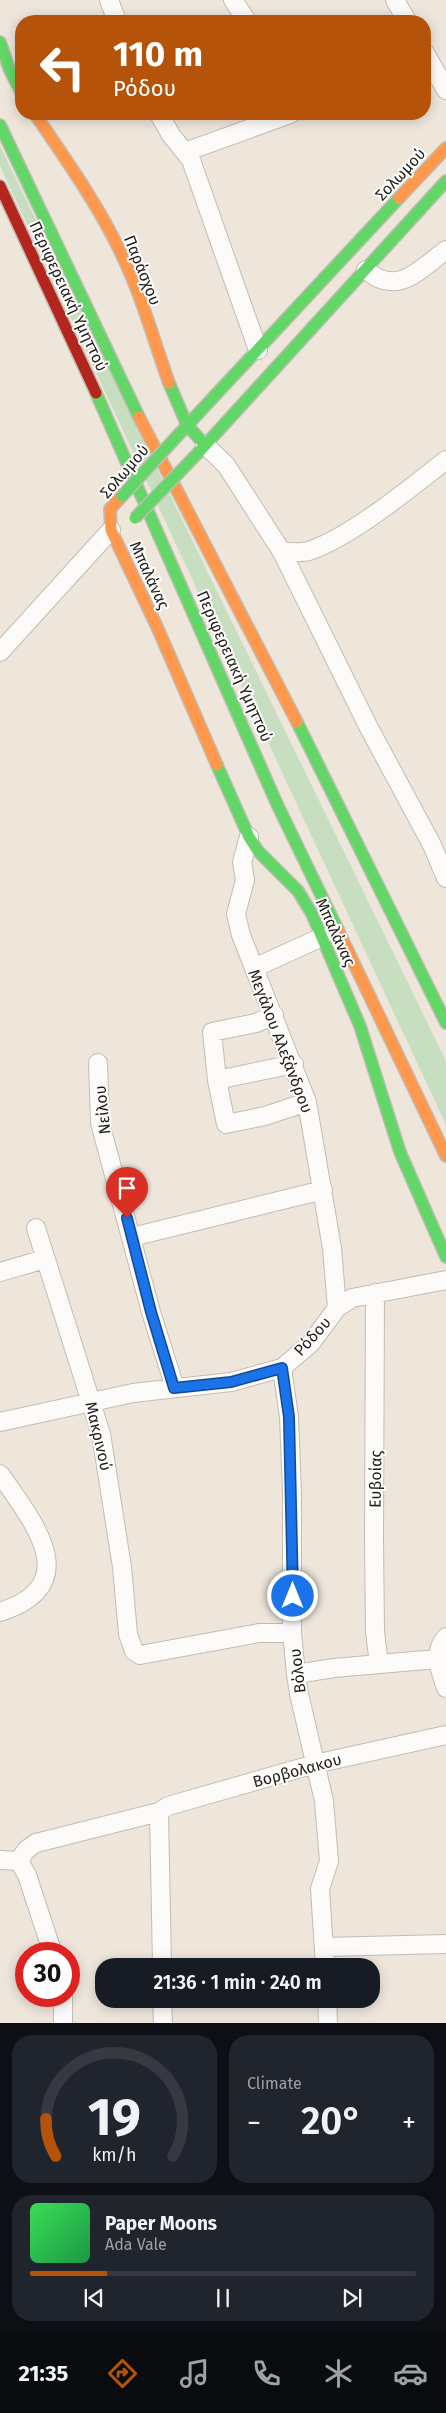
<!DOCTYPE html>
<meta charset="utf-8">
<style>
body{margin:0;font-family:"Fira Sans",sans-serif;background:#20242c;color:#f1f3f6;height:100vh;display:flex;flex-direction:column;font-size:19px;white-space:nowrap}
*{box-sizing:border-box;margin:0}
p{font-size:16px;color:#9ea1a6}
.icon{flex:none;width:28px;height:28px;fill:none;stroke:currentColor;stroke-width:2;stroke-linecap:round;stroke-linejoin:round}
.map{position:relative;height:2023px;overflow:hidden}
.drawer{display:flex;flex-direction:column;gap:12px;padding:12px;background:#0d0f14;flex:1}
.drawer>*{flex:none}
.top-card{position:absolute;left:15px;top:15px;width:416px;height:105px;border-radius:20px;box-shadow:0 2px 12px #0003;background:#b45309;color:#fff;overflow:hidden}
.speed{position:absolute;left:15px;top:1942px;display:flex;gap:10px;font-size:25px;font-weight:700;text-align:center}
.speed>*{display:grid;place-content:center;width:65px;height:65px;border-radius:50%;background:#171b24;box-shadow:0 2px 12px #0003;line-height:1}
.speed .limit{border:8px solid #d22;background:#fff;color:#111}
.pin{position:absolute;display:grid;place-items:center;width:42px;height:42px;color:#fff;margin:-51px -21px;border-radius:50% 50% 50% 0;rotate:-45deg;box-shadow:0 0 5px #0007}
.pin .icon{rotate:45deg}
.me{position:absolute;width:55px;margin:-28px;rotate:0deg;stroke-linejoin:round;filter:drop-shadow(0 0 4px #0008)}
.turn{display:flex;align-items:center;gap:18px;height:105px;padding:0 15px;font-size:22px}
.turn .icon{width:65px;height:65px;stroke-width:2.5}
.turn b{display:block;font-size:35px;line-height:42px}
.big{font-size:38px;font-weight:600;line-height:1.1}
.drawer .widget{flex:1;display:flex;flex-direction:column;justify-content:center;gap:8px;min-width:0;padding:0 18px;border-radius:20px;background:#20242c}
.drawer .dial{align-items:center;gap:0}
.dial svg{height:130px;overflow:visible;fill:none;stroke:#363941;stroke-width:7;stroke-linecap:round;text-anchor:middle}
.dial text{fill:#f1f3f6;stroke:none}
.song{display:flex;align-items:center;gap:15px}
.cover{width:60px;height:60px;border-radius:8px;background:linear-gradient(135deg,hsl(130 70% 55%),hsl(140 70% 35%))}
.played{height:5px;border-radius:2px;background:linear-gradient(90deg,#b45309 20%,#363941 20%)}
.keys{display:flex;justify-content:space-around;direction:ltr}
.heat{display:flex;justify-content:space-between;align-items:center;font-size:28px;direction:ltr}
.drawer .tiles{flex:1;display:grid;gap:12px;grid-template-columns:1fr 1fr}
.widget:last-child{grid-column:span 2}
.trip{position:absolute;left:95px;top:1958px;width:285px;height:50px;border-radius:20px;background:#171b24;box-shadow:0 2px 12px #0003;font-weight:600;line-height:50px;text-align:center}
.tab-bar{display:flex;height:80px;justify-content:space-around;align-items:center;background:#090b0e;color:#9ea1a6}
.tab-bar .icon{width:35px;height:35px}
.tab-bar .active{color:#b45309}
.tab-bar b{font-size:22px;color:#f1f3f6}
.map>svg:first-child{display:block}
.green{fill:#c7dfc0}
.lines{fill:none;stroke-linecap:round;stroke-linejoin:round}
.street-casing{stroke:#c2bcb3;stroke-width:20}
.fast-casing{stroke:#c2bcb3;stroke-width:14}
.slow-casing{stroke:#c2bcb3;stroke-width:14}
.jam-casing{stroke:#c2bcb3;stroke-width:14}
.street{stroke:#fcfbfa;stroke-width:18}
.fast{stroke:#63d668;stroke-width:11}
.slow{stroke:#ff974d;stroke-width:11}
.jam{stroke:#b3261e;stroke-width:11}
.fast-bridge-casing{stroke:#c2bcb3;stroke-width:14;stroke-linecap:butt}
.fast-bridge{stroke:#63d668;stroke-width:11}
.route-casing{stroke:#114b97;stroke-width:12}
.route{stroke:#1a73e8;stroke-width:9}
.labels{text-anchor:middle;stroke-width:4;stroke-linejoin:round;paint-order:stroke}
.street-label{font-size:16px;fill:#221d16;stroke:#fff}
</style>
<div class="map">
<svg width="446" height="2023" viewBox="0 0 446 2023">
<rect width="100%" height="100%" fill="#eee6db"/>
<path class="green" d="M0,146L446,1061V1125L0,166Z"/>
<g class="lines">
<defs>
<path id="street" d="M109,0L117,21
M233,0L247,21
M395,0L407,21
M425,53L446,90
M159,114L171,135L191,160L258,350
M185,152L290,114
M366,270C397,297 419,270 446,250
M205,445L226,465L282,552L369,728L432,845L446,878
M282,552C290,552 301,553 309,551C350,537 411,488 446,460
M0,652L111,530
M249,837L242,862L245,880L236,914L241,935L307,1102L332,1248L337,1308
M254,968L322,937
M274,1015L256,1023L212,1032L217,1080L226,1124L265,1116L307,1102
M98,1063L100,1123L151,1312L175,1388
M217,1080L294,1064
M36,1228L101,1434L122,1567L128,1634L134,1651L140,1655L259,1633H292
M132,1237L323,1190
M0,1272L45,1259
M375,1293L374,1539L375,1632L379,1664
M282,1368L289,1417L292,1492V1633L296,1674L299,1694L324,1801L329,1861L320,1889L325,1966
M0,1422L133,1393L231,1382L282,1368L311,1343L337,1308L352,1298L446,1280
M0,1474C33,1522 86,1584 0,1612
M446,1637C432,1653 440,1670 446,1688
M296,1674L334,1668L437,1659
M0,1860L19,1861
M19,1861L26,1850L36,1843L159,1812
M19,1861L27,1875L53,1954
M324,1947L446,1944
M162,1966L159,1812L168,1806L315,1764L446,1735
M63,1996V2023
M162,1999L163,2023
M327,1999L328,2023"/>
<path id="fast" d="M0,42L9,68L21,92
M0,125L139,417
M169,383L187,425L205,445
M96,393L277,804L338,930
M181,432L399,198
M198,453L446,181
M297,722L446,1023
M217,765L249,837L258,851L298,891L312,914L360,1026L400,1152L446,1257"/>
<path id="slow" d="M35,114C64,157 95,200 118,247C140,290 153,338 169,383
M399,198L446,148
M139,417L297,722
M122,496L110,509L111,530L158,629L217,765
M338,930L446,1156"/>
<path id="jam" d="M0,186L96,393"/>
</defs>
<use href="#street" class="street-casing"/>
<use href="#fast" class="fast-casing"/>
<use href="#slow" class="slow-casing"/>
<use href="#jam" class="jam-casing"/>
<use href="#street" class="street"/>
<use href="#fast" class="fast"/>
<use href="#slow" class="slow"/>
<use href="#jam" class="jam"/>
<defs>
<path id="fast-bridge" d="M122,496L181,432
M135,518L198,453"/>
</defs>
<use href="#fast-bridge" class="fast-bridge-casing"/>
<use href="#fast-bridge" class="fast-bridge"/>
</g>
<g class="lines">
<defs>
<path id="route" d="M127,1218L151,1312L174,1388L231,1382L282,1368L289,1417L293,1596"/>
</defs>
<use href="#route" class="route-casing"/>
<use href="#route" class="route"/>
</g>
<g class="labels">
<g class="street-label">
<text transform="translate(400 174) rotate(-47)" y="6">Σολωμού</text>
<text transform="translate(143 270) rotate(68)" y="6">Παράσχου</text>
<text transform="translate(69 296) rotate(65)" y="6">Περιφερειακή Υμηττού</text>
<text transform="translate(124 471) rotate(-49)" y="6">Σολωμού</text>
<text transform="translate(150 575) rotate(65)" y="6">Μπαλάνας</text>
<text transform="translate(235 666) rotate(66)" y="6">Περιφερειακή Υμηττού</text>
<text transform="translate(336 932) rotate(65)" y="6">Μπαλάνας</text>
<text transform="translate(281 1041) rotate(69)" y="6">Μεγάλου Αλεξάνδρου</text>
<text transform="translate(102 1110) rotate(-96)" y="6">Νείλου</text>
<text transform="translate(312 1336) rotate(-48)" y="6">Ρόδου</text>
<text transform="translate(99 1436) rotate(77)" y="6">Μακρινού</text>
<text transform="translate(375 1479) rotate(-89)" y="6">Ευβοίας</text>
<text transform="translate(297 1671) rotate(-97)" y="6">Βόλου</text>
<text transform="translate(297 1770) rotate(-15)" y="6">Βορβολακου</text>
</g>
</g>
</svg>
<div class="speed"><div class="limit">30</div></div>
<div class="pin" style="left:127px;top:1218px;background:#d93025"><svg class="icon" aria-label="arrive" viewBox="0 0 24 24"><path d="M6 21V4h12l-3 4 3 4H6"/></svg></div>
<svg class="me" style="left:293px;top:1596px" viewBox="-20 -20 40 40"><circle r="17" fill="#1a73e8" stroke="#fff" stroke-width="3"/><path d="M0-11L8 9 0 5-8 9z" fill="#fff"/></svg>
<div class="trip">21:36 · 1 min · 240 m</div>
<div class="top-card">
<div class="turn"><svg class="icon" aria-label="left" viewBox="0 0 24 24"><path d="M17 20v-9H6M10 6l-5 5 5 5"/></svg><div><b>110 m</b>Ρόδου</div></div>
</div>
</div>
<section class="drawer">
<div class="tiles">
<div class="widget dial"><svg viewBox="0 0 100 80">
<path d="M14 69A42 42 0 1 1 86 69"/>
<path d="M14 69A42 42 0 0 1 8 46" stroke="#b45309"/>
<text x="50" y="56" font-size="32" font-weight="700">19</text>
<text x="50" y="72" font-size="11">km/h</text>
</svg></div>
<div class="widget"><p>Climate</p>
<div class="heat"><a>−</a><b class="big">20°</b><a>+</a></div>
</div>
<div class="widget">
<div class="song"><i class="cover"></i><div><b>Paper Moons</b><p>Ada Vale</p></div></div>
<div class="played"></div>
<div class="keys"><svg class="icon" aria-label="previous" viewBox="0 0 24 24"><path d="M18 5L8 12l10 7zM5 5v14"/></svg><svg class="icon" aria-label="pause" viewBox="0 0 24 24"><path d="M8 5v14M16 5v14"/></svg><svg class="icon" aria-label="next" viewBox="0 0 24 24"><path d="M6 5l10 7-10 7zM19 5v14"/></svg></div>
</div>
</div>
</section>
<nav class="tab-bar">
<b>21:35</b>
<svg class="icon active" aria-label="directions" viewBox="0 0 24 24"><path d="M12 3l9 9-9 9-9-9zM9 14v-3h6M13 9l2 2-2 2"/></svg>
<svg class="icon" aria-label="music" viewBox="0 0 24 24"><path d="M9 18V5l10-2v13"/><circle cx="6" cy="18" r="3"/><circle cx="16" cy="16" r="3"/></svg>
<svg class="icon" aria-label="phone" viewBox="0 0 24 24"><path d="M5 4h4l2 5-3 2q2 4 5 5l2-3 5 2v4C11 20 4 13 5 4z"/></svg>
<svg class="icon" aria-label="climate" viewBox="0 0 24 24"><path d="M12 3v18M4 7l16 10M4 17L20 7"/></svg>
<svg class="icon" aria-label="car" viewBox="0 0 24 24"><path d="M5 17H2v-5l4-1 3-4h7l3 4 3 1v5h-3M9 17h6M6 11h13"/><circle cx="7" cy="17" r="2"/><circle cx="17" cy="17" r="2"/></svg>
</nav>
